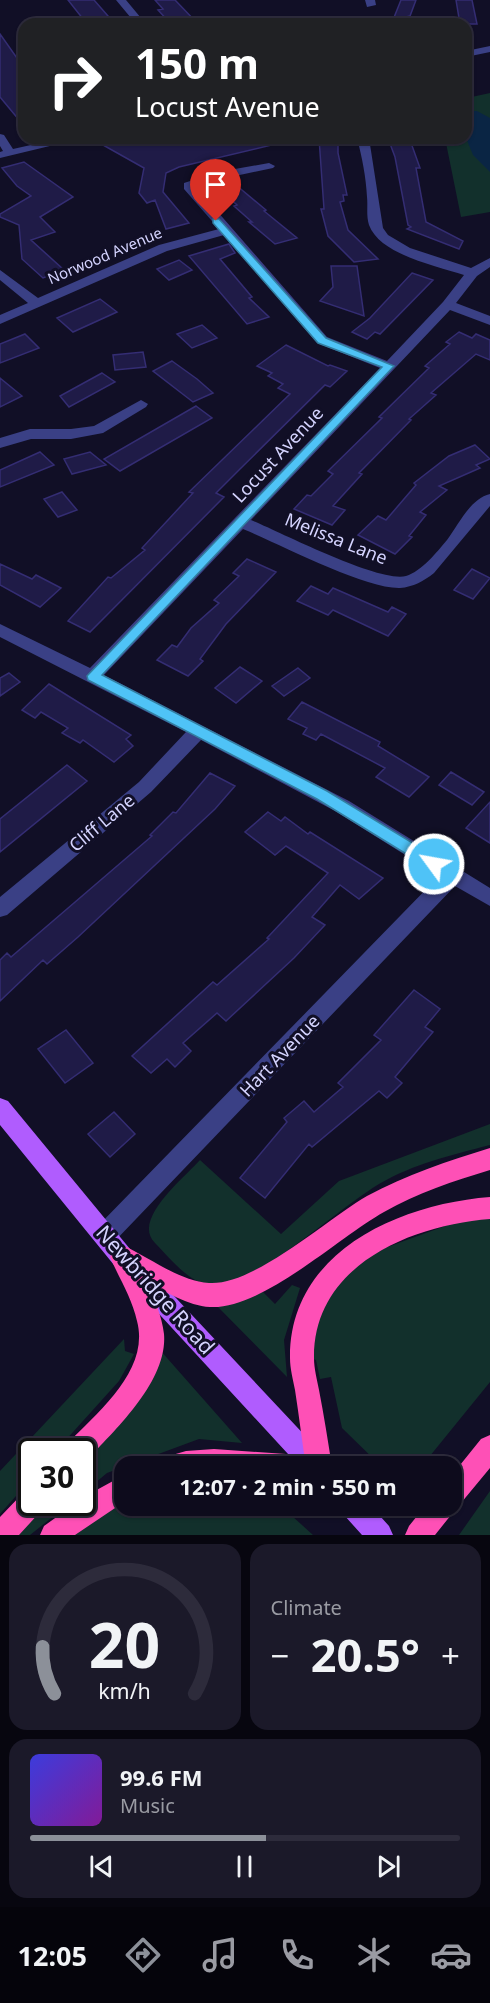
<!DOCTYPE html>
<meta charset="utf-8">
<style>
body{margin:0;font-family:"Noto Sans",sans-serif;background:#1b1929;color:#f1f3f6;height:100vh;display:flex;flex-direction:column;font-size:22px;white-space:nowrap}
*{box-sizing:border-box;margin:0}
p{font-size:20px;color:#9a9ba3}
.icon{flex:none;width:33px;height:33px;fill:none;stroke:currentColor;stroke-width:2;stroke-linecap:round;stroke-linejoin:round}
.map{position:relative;height:1535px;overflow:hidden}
.side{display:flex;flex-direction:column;gap:9px;padding:9px;background:#07060f;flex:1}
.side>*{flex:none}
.top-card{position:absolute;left:18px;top:18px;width:454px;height:126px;border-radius:18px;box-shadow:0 2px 4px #0004,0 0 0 2px #2d2b3b;background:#202124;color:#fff;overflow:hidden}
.speed{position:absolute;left:18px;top:1438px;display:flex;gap:12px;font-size:30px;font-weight:700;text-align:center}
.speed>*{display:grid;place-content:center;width:78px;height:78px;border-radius:50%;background:#0d0b1c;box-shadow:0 2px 4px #0004,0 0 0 2px #2d2b3b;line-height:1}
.speed .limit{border:3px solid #111;border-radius:9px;background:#fff;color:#111}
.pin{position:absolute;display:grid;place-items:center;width:51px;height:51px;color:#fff;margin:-62px -26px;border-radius:50% 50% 50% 0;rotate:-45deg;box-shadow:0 0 6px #0007}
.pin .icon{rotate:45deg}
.me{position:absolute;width:66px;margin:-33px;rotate:302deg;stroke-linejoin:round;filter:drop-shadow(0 0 4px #0008)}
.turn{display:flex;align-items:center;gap:21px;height:126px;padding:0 18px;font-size:27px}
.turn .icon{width:78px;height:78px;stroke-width:2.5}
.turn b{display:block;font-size:42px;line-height:51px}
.big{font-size:45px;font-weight:700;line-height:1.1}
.side .widget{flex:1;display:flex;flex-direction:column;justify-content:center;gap:9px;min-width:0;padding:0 21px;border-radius:18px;background:#1b1929}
.side .dial{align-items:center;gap:0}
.dial svg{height:156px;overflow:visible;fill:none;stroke:#2d2b3b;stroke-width:7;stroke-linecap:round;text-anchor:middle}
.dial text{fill:#f1f3f6;stroke:none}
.song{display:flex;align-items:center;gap:18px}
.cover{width:72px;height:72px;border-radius:9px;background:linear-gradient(135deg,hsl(240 70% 55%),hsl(290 70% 35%))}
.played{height:6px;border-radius:3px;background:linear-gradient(90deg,#8c9099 55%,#2d2b3b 55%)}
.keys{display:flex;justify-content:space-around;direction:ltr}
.heat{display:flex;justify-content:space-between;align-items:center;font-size:33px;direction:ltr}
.side .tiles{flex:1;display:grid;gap:9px;grid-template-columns:1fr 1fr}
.widget:last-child{grid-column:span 2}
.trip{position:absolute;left:114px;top:1456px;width:348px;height:60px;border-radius:18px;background:#0d0b1c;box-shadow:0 2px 4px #0004,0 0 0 2px #2d2b3b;font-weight:700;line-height:60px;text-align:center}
.tabs{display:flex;height:96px;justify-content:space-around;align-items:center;background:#05040b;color:#9a9ba3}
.tabs .icon{width:42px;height:42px}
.tabs .on{color:#8c9099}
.tabs b{font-size:27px;color:#f1f3f6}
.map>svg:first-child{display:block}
.green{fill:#12302c}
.water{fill:#0a2544}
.building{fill:#1f1b47;stroke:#342d73;stroke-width:1.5}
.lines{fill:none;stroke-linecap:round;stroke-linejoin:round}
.minor{fill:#3a4085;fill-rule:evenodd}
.major{fill:#b05cfe;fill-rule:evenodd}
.highway{fill:#fe50b6;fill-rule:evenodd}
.route{fill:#4fc3f7;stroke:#337fa1;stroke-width:1.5}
.labels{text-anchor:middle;stroke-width:6;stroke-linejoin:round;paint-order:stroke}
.far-street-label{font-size:15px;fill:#d5d4ff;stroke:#110f26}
.street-label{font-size:18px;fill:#d5d4ff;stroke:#110f26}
.near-street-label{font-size:21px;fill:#d5d4ff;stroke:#110f26}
</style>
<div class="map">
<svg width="490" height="1535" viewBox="0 0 490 1535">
<rect width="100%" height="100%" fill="#110f26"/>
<path class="green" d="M490,93V212L461,217L445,138H466L467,98Z
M490,1124V1145C452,1155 413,1164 379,1184C337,1209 259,1284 213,1285C190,1285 170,1258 155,1243C131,1220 185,1177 200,1160L281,1234L339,1181Z
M467,1218H490V1382L421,1467H382L342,1428L331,1377L320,1379L316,1360L309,1357L313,1315L342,1271L382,1249Z
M292,1285L300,1288L284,1340L287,1377L216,1305L262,1291L275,1304Z
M124,1339L125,1351L134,1354L119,1381L55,1452H32L31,1479L0,1514V1471Z
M160,1350L242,1443L199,1439L107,1473L83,1493V1459Z
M490,1491V1535H459Z
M124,1501V1506H281L313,1535H72L86,1523Z
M44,1503H70L30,1535H16Z"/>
<path class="water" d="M467,111H477L490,118V172L473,155L466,138Z"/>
<path class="building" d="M68,0H94L115,24H87Z
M155,0H175L198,24H171L158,10L163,9Z
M401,0H416L410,16L393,20Z
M456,0H472L477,24H460Z
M0,34L24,68V126L0,97Z
M134,138H279L280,143L179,167L166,173L163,192L189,223L166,229L155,200L147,203L139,193L144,168L103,145Z
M319,138H338V153L347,195H343L344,201L340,202L348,230L378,259L354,262L328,236L321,209H324Z
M410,140L420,168H416L426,222L463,241L459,249L407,229L411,227L408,225L395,157L389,141Z
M24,162L73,197L40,217L55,232L31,240L64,270L43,278L22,259L19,225L0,217V214L31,196L17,186L2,168Z
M236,185L266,210L264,211L297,238L275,244L249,222H252L234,206L237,205L221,190Z
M229,244L235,253L220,259L252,297L249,298L269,317L247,324L189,256Z
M179,260L192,270L169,280L157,269Z
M331,266H357L364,316L320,301L333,287Z
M412,273L433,280L380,334L375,332L367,339L352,332L370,318Z
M100,299L117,312L73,332L57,318Z
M202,325L217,338L192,348L177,334Z
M459,332L472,338L476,334L490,340V360L476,354L431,393L436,395L409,419L411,420L359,473L362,474L333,506L345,510L332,525L294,509L307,495L311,496L333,474L328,471L382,418L379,417L429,368L425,366L450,344L446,342Z
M25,334L39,348L0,363V344Z
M286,345L328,366L330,365L347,371L330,387L325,385L239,470L216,493L224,497L90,632L68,621L108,577L111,578L145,550L142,548L193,493L189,492L290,394L278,388L283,384L268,376L272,373L257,366Z
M143,352L146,367L115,370L113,355Z
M172,361L197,379L213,393L193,402L153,371Z
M102,373L115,382L69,407L60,396Z
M0,378L22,396L0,407Z
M196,406L212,418L120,471L104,459Z
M475,445L490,459L476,465L480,468L439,486L447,490L420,512L426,515L409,536L412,537L395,554L358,535L378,516L386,520L416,485L414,483L449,456Z
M40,452L54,465L0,487V470Z
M90,452L106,465L72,474L64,459Z
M62,492L77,510L58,517L44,499Z
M247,559L276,572L226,624L200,659L203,661L188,676L157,660L172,645L177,647L191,628L219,603L214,600L239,576L233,573Z
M0,564L32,579L36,575L61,588L40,607L0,585Z
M472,569L490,578L473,599L454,590Z
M311,586L328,594L333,588L388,612L392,607L406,614L388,636L333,610L328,615L297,601Z
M240,667L262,681L236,703L215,688Z
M298,668L310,678L284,696L272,686Z
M9,673L20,682L0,696V678Z
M49,684L131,735L126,739L133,746L114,762L83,740L80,743L62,733L68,728L41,712L35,718L22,710Z
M302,702L380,742L378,746L429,777L409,797L376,777L385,768L321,734L316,740L303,734L307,728L288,719Z
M67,765L87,781L0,852V819Z
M451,772L484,792L472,805L439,785Z
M210,773L235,786L215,809L78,937L47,964L43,960L0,1001V960L7,953L11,957L152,836L150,835L173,812L176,813Z
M490,802V843L466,828Z
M268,812L281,821L285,817L308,834L310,832L383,878L359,899L340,885L312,917L325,925L294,958L226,1021L217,1013L183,1043L191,1051L175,1067L167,1059L151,1073L132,1056L213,982L217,985L269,939L267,938L328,873L286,846L275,855L245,832Z
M414,990L440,1009L425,1027L433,1032L395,1077L402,1083L387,1098L379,1091L312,1147L309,1144L265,1198L240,1178L287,1122L284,1118L304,1101L314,1112L343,1087L338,1083L381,1040L374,1035Z
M66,1030L93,1063L65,1083L38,1049Z
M114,1112L135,1134L110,1157L88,1134Z"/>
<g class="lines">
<path class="minor" d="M116,0H126L146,24H136Z
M365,0H375L376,5L367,7Z
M490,46V52L466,57V51Z
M0,134L4,135L13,149L62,138H83L0,158V152L3,151L0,146Z
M357,138H369L383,228L388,235L410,248L471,268L490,258V267L477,276L456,303L490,316V325L450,310L251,520C280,532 379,583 406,576C422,571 436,553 447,540C459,524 470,499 490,494V506L434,573C424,581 413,587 400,588C365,589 279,544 243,529L104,675L349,801L490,888V906L455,886L113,1243L105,1246L97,1243L94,1235L97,1227L439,876L335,811L201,740L151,792L7,915L0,917V897L139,782L186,732L0,637V624L90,668L380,368L317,343L224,235L167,251L0,324V315L28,303L0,280V270L38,298L159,245L219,229L184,189V183L218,172L269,163L275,166L273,168L221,179L196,187L327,337L387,361L443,302L464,275C437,266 380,255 369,225C366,216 368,206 367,197C366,177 362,157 357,138Z
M141,400L148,404L146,407L103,433L71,439H31L0,448V438L30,429H71L94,426Z"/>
<path class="major" d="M0,1098L8,1101L130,1249L326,1458L330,1467H300L114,1265L0,1125Z
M340,1506H371L389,1526L393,1535H362L344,1515Z"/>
<path class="highway" d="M490,1148V1170C454,1181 417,1193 384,1212C339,1237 262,1310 210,1307C188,1306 165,1291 146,1282C154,1298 162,1316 164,1334C168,1381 115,1430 86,1461L82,1462V1452H64L68,1443C99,1411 150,1370 137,1321C132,1298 119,1278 110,1257L114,1249L122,1245C149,1257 179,1281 209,1283C254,1286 327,1219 367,1196C406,1175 448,1161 490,1148Z
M490,1197V1219C412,1225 313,1265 314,1358C314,1369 317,1379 319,1390C324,1416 328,1441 332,1467H306C302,1441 299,1416 295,1390C293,1379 290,1369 290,1358C289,1252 399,1204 490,1197Z
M490,1435V1468L461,1503L455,1506L451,1515L435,1535H405L409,1526L425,1506H452V1475L481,1439Z
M214,1449L286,1454L295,1458L299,1467H158L162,1458L186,1451Z
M124,1475V1502L75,1535H40L44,1526L76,1503H82V1498Z
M32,1489V1503H44L41,1511L19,1535H0V1517L23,1493Z"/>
</g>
<path class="route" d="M213,219H219L326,338L394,366L102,675L327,791L439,859L442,864L439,868H429L317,799L88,680L87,676L382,367L318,343L213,223Z"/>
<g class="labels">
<g class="far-street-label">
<text transform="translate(105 256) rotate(-23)" y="5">Norwood Avenue</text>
</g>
<g class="street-label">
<text transform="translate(278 455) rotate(-47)" y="6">Locust Avenue</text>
<text transform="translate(336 539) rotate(22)" y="6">Melissa Lane</text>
<text transform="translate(102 823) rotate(-40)" y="6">Cliff Lane</text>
<text transform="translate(280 1056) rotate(-46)" y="6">Hart Avenue</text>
</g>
<g class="near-street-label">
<text transform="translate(155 1290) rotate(48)" y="7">Newbridge Road</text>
</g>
</g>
</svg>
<div class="speed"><div class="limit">30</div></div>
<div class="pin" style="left:216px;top:221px;background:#d93025"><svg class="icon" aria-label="arrive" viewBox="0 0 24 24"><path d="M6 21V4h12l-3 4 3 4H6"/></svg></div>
<svg class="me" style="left:434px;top:864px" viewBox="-20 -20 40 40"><circle r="17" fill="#4fc3f7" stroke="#fff" stroke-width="3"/><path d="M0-11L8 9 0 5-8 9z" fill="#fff"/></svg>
<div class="trip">12:07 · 2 min · 550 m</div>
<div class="top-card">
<div class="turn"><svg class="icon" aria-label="right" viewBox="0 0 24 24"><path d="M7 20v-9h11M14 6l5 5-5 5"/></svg><div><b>150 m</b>Locust Avenue</div></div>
</div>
</div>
<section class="side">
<div class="tiles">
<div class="widget dial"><svg viewBox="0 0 100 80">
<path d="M14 69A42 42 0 1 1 86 69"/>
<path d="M14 69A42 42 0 0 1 8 45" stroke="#8c9099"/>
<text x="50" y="56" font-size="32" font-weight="700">20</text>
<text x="50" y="72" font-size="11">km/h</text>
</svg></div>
<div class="widget"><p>Climate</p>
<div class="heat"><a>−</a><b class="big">20.5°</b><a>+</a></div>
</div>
<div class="widget">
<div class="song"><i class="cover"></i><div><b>99.6 FM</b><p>Music</p></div></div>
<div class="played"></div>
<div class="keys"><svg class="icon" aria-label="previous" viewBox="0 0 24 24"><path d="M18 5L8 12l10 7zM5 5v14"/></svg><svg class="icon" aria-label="pause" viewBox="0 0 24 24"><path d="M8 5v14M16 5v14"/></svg><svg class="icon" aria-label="next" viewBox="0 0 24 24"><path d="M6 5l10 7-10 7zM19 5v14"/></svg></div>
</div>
</div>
</section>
<nav class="tabs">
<b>12:05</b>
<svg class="icon on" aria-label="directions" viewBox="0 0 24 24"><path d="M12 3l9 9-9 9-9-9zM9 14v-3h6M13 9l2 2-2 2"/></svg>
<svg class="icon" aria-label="music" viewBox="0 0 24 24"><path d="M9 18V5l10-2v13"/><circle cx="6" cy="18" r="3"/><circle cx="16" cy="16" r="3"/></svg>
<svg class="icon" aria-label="phone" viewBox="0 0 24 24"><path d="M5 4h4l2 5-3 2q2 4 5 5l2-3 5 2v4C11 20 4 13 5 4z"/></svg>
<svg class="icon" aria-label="climate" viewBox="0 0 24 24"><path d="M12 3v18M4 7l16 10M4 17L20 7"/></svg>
<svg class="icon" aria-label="car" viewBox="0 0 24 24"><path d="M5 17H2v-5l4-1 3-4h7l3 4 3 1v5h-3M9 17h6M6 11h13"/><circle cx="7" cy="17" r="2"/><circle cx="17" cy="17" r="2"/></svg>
</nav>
